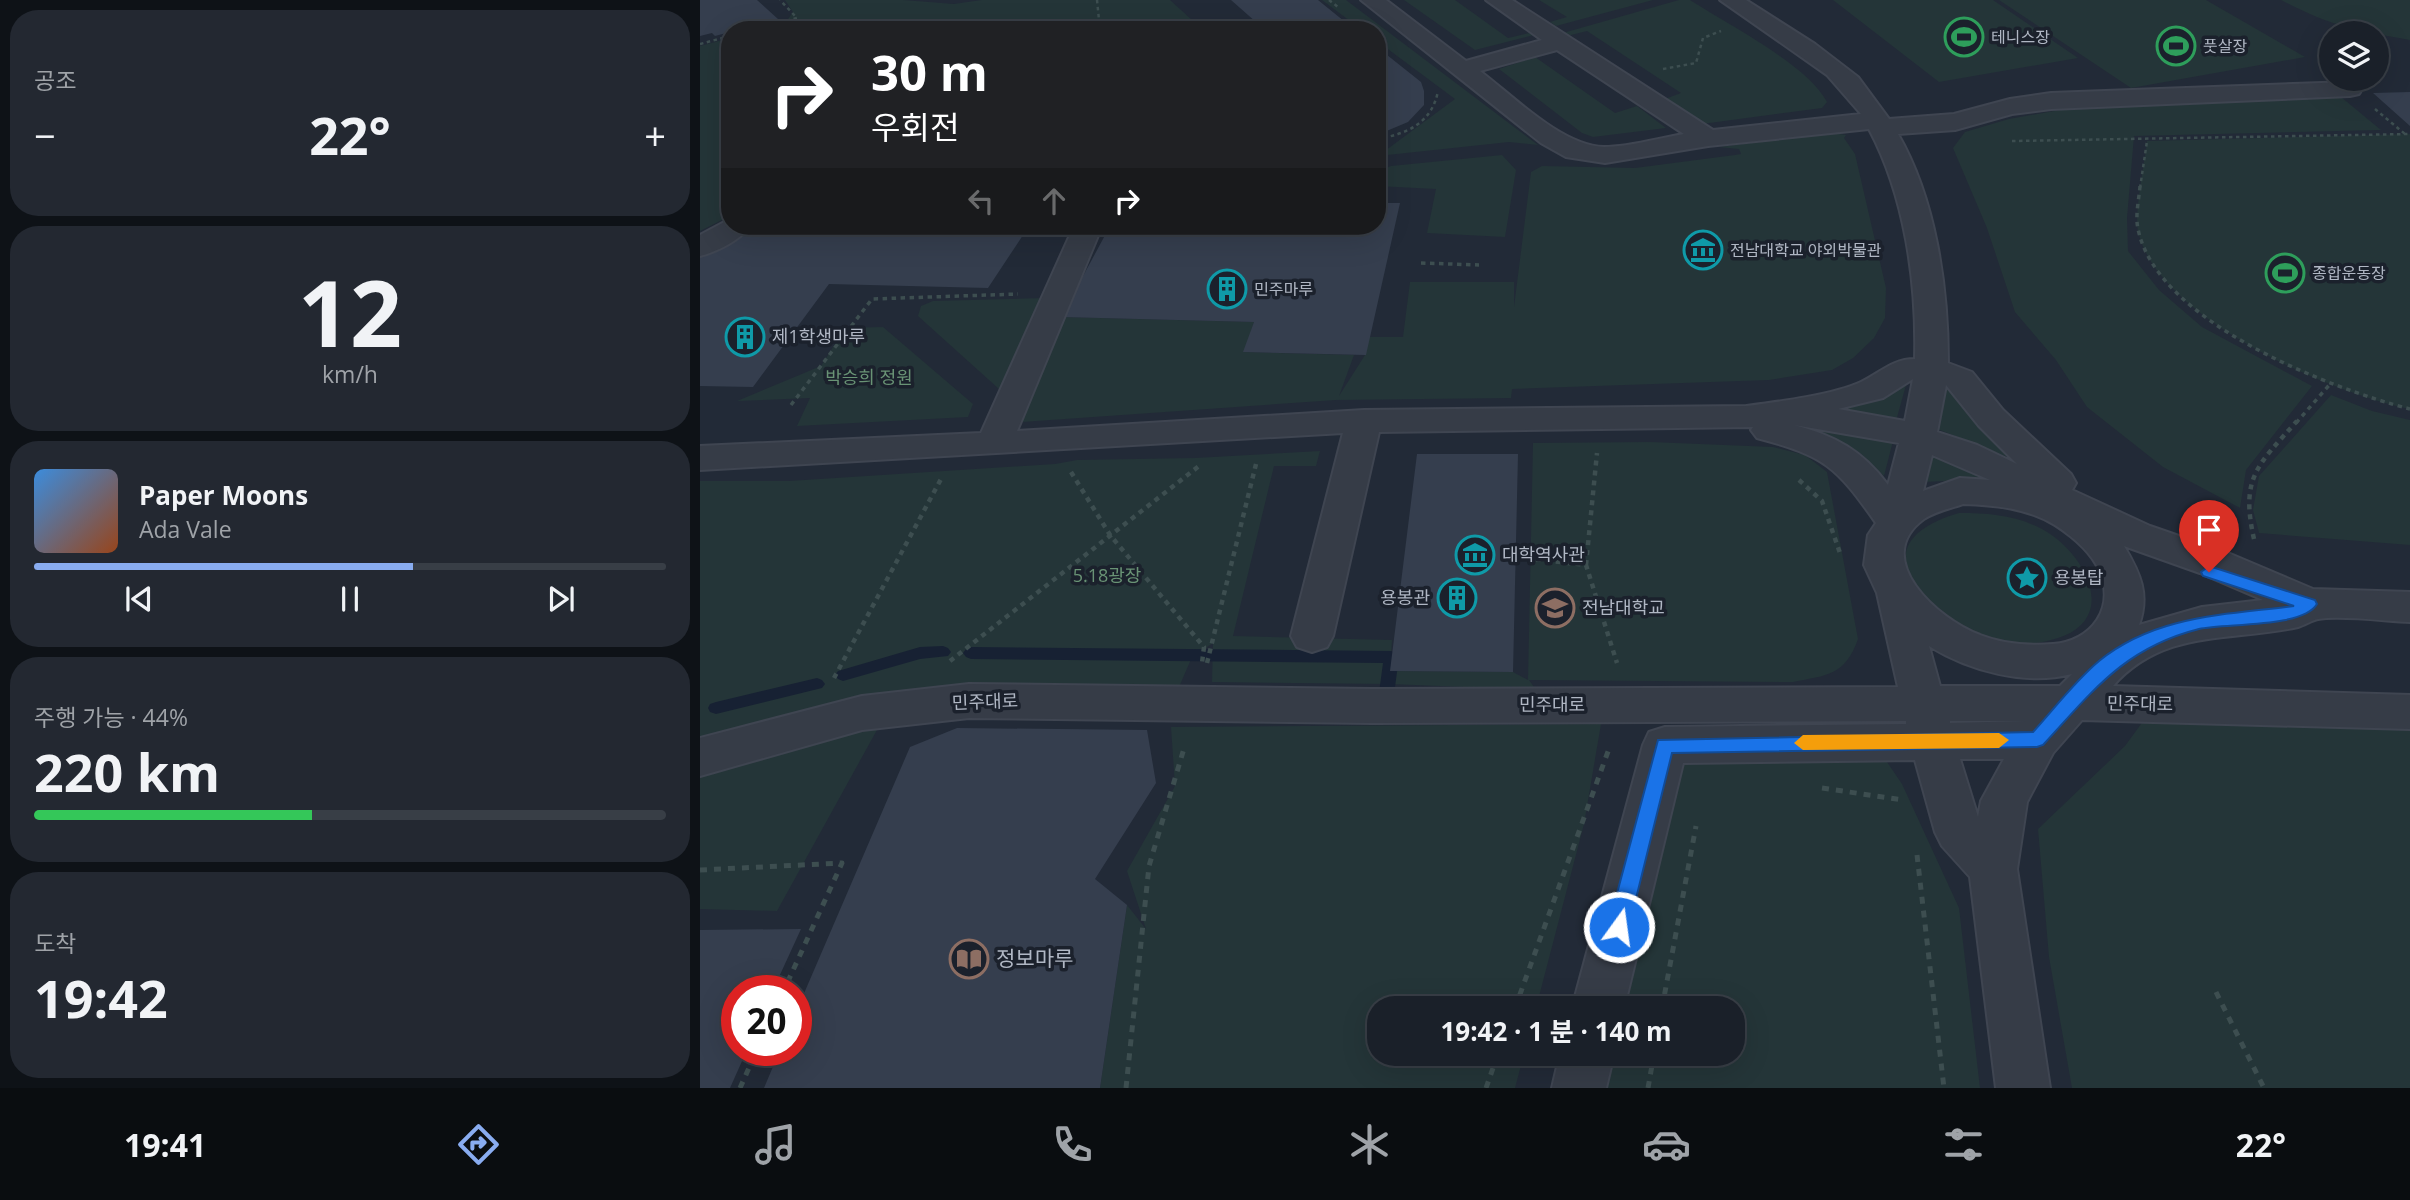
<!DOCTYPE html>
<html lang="ko">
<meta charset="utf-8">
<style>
body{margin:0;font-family:"Open Sans","Noto Sans KR",sans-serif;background:#232831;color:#f1f3f6;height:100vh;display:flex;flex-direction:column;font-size:26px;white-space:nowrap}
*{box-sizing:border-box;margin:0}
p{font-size:23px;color:#9fa3a8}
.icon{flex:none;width:38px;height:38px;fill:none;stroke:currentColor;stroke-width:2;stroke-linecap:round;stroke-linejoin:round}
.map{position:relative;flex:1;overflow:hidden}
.drawer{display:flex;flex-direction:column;gap:10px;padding:10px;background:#0e1217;width:700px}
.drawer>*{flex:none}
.guide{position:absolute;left:21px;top:21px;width:665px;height:214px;border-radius:28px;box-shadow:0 7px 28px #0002,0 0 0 2px #383e46;background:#202124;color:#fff;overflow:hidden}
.controls{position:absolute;left:1619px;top:21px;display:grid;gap:14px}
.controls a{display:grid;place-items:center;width:70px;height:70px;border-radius:50%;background:#1a2029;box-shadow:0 7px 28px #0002,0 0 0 2px #383e46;font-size:35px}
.speed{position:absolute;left:21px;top:975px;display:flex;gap:14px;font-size:35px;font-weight:700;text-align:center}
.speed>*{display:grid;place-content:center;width:91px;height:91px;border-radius:50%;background:#1a2029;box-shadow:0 7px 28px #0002,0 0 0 2px #383e46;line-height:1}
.speed .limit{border:10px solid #d22;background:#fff;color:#111}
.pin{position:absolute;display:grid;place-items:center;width:60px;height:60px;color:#fff;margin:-72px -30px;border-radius:50% 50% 50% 0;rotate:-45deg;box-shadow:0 0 7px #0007}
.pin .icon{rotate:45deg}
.me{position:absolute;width:77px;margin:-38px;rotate:14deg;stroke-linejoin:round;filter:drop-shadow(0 0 5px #0008)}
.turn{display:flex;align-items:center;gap:24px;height:147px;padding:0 35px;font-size:32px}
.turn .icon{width:91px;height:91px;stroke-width:2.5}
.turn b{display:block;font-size:49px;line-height:60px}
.lanes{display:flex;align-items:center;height:66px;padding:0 35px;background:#0003;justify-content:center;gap:35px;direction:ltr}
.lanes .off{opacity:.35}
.big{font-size:52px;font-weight:700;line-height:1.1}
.drawer .tile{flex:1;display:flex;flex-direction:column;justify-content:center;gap:10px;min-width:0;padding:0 24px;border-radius:28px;background:#232831}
.drawer .dial{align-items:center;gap:0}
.dial b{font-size:91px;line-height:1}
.song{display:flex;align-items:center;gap:21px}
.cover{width:84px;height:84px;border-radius:10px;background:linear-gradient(135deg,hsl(210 70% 55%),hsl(20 70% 35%))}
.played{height:7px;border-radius:4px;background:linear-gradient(90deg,#89acf0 60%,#383e46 60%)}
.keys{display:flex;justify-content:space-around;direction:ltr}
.heat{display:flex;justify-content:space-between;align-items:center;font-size:38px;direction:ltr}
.charge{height:10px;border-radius:5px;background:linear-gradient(90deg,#34c759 44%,#383e46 0)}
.trip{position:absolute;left:667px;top:996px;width:378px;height:70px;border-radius:28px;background:#1a2029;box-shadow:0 7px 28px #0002,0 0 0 2px #383e46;font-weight:700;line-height:70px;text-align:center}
.tabs{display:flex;height:112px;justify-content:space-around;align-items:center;background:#0a0d10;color:#9fa3a8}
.tabs .icon{width:49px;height:49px}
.tabs .active{color:#89acf0}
.tabs b{font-size:32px;color:#f1f3f6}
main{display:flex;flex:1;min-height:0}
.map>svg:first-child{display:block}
.green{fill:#243538}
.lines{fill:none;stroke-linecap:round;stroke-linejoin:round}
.stream{fill:#172133;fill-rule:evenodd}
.building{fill:#353e4e}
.minor-casing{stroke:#3f4551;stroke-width:4}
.path-far3{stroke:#3d4e50;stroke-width:2.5;stroke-dasharray:3.5 3.5;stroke-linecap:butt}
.path-far2{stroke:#3d4e50;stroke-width:3.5;stroke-dasharray:4.5 4.5;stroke-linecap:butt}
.path-far1{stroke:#3d4e50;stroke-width:4.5;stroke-dasharray:5 5;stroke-linecap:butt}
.path{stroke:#3d4e50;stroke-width:5;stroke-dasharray:7 7;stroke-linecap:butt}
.minor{fill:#363c47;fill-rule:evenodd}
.route{fill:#1a73e8;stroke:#114b97;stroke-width:2}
.slow{fill:#f59e0b}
.labels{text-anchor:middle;stroke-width:7;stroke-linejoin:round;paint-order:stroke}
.far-poi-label{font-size:16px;fill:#b0b7c4;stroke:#1b212c;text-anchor:start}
.poi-label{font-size:18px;fill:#b0b7c4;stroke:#1b212c;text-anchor:start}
.park-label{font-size:18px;fill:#699375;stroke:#1b212c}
.street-label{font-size:18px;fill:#b0b7c4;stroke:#1b212c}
.near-poi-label{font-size:21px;fill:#b0b7c4;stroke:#1b212c;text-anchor:start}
</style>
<main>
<section class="drawer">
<div class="tile"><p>공조</p>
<div class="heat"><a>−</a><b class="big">22°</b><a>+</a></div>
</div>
<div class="tile dial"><b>12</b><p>km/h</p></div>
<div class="tile">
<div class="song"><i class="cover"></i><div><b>Paper Moons</b><p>Ada Vale</p></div></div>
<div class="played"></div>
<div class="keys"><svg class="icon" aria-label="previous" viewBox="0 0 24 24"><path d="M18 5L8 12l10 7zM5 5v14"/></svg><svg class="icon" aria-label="pause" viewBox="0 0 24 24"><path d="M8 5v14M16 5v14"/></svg><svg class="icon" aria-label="next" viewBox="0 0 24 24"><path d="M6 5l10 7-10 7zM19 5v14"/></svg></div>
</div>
<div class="tile"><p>주행 가능 · 44%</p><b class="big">220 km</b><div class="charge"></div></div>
<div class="tile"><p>도착</p><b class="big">19:42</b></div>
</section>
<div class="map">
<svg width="1710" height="1088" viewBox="0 0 1710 1088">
<rect width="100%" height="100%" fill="#222a37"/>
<path class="green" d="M85,0H203L254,4L282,0H470L503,30H61L85,23L93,12Z
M622,0H646L838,145L809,142L678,156L755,99L677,41V30H662Z
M704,0H755L808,38L829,33L834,35L775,50Z
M839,0H953L856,26L850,22L867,17Z
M979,0H990C1027,24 1108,65 1127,102L1122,108L1002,124L965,99L981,93L887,31L867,36L863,33Z
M1133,0H1293L1378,58L1239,82Z
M1299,0H1506L1605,57L1431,88Z
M1581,0H1710V40C1657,31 1630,26 1581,0Z
M30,38V216L0,231V46Z
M835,57L915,113L937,106L966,128L893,137L882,133L799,69Z
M1641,97L1681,130L1434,136L1427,218L1428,251L1459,290L1502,327L1612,386L1546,470L1540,508L1463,467L1387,407L1356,360L1315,312L1287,228L1253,148L1265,132L1309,119L1371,108Z
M1133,133L1146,135L1144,138L1155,154L1186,288L1185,318L1174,338L1153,358L1132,370L1069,380L812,389L811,398L636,400L322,422L317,409L361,317L554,322L544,352L654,355L639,396L665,355L668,337H703L710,282H814V307L831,172L842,166L935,168L1035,155L1041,154L1039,149L1019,147Z
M1710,134V409C1631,393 1457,318 1438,231C1434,214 1445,161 1447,141Z
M802,155L816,170L805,237L727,233L736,189L677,186V171L691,166Z
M346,298L299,389L218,316L221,306L233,301Z
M183,327L273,404L268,417L97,426L110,398L37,401L121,366L145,328Z
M1245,377L1289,437L1315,460L1235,428L1239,422Z
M1206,385L1196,421L1139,410L1180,400Z
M1631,395L1672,411L1710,420V545L1559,533L1553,510L1559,476Z
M1105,427L1193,441L1184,476L1159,452Z
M951,442L1073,447L1105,455L1127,472L1158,639C1145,676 1127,675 1093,682L829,680L836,690L690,684L512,682L513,643L492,657L476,694L0,745V481H89L355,464L377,460L495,458L620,451L616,466H574L533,636L692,640L690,671L813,672L828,680L833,443Z
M1230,452L1319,486L1269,480L1222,482Z
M1259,513C1289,513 1315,515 1342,529C1382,550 1422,617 1358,638C1323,650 1271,644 1241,619C1234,613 1228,602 1221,594C1186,550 1215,526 1259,513Z
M188,710L77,911L0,909V760Z
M1444,720L1710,725V1088H1372L1349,957L1338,829L1425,746Z
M901,724L884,824L836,1008H679V1054H824L815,1088H400L427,905L446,929L427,871L475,786L471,727Z
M1185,759L1202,784L1259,908L1280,1088H893L901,1054H1032V1008H912L972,773L986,760Z"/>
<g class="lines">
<path class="stream" d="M243,646L248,648L251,652L248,656L220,659L143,681L138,679L135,675L138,671L220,647Z
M271,647L691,651L696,653L699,657L695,687L707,689L709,693L707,697L701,699L681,697L679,693L683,663L271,659L266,657L263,653L266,649Z
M117,678L122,680L125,684L122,688L16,714L10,712L8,708L10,704L16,702Z"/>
</g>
<path class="building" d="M0,0H57L78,19L15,36L12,33L0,36Z
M531,0H618L655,30H565Z
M677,47L721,82L724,91V105L708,122L677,135Z
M1710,92V126L1673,93Z
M677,203H700L666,355L543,352L554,322L361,317L410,226H677Z
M30,226H329L288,288L129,284L53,387L0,386V253Z
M717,454H818L813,672L690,671Z
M257,728L447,730L456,783L395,879L427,905L400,1088H64L80,1050H96V1012L210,747Z
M101,929L73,990H37V1050H47L30,1088H0V930Z"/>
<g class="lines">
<defs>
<path id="minor" d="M661,0H686L766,61L842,40L786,0H812L1013,130L1161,114L1127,75L1020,0H1046L1115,44L1158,77L1189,119L1254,114L1310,99L1351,93L1650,82L1659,84L1662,89L1659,94L1650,96L1351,109L1312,114L1255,130L1198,134C1236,200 1248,287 1248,363L1272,372L1303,410L1371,474L1376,483L1372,490L1450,526L1528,553L1613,589L1710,592V622C1685,621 1641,615 1618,619C1612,620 1605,625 1598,627C1531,642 1464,628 1413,686L1710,695V729L1382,720L1353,753L1327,802L1317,869L1350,1088H1296L1270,877L1242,846L1235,832L1215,760L983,763L924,1008H872L943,745L949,732L965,727L1206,724V721L672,723L269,718L162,730L0,776V738L162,696L269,684L672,689L1198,687L1177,593L1164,565L1168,535L1176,523C1136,466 1125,456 1057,438L1051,430L1053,427L679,432L633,636L627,647L612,652L597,647L591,636L643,433L0,470V446L281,433L374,226H402L317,431L664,410L1046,406C1077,402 1133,395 1161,382C1180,373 1192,359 1215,359C1217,283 1205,196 1169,129L1008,146L905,163L866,157L841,143ZM857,50L984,134C959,138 929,147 904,147C862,146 813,96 780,71ZM1213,379L1205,421L1138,409L1183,398ZM1246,385L1279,426L1317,464L1277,445L1237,432ZM1094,425L1199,443L1188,485C1162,450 1135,436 1094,425ZM1232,455L1290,480L1260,478L1223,491ZM1263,504C1295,505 1327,508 1355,525C1372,536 1391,552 1399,570C1416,608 1392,641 1353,644C1328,646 1303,644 1280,635C1239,620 1169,559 1224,519C1234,512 1251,508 1263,504ZM1424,546L1500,573L1563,600L1502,607L1439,625C1450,594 1440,573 1424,546ZM1229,646C1270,671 1325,686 1372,674L1360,686H1240ZM1250,721H1327L1250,723ZM1260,759H1304L1281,801L1278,817Z
M30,219V226H50C41,240 16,252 0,256V235Z
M860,1054H914L906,1088H852Z"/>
</defs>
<use href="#minor" class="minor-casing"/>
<path class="path-far3" d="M397,0L400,30
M629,0L638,7
M53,30L97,18L80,0
M0,44L30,36
M963,69L996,63L1003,38L1021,31
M1675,109L1705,134
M677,139C707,134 732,123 738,91
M1312,141L1710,134
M1440,188L1447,141"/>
<path class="path-far2" d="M1440,186C1439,200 1435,215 1438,229C1457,322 1629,388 1710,409
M721,263L779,265
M91,405L172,299L318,294
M1596,423L1631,383"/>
<path class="path-far1" d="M371,472L410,535L504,647L502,663
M1099,480L1122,501L1140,553
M1554,539C1540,477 1558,465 1597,421
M816,557L886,565L917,663
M886,565L897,453
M250,661L499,466
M507,663L557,460
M134,678L241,479"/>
<path class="path" d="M1122,788L1203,800
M1217,855L1244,1088
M0,870L142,863L84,990
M1516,992L1564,1088
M815,1008L910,746
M962,1008L996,826
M40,1088L57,1050
M426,1088L449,866L485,745
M786,1088L798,1054
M948,1088L954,1054"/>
<use href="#minor" class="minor"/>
</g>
<path class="route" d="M1509,566L1615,600L1617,604C1603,628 1526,623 1499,629C1424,648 1393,691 1343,745L1337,747L972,753L929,927L926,933L919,936L911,933L908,927L958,740L1333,732C1354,709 1375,681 1399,661C1456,615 1525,615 1594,606L1503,576L1501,572Z"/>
<path class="slow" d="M1299,733L1309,740L1299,748L1103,750L1094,743L1103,735Z"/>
<defs>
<symbol id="stadium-ring" viewBox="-11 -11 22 22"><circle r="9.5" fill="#1b212c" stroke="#2e9e5b" stroke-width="1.5"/><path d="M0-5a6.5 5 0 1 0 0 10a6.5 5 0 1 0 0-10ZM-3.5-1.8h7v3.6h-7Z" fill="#2e9e5b"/></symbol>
<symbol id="museum-ring" viewBox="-11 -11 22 22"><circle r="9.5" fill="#1b212c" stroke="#0f9aa8" stroke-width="1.5"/><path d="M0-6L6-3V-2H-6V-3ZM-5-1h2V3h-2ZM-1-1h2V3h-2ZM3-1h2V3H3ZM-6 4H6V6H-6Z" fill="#0f9aa8"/></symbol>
<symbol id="building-ring" viewBox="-11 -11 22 22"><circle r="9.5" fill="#1b212c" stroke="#0f9aa8" stroke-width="1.5"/><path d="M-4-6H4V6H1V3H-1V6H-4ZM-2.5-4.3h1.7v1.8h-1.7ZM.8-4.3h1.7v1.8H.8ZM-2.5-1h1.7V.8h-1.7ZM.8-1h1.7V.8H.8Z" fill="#0f9aa8"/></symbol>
<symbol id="sight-ring" viewBox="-11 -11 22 22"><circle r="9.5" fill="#1b212c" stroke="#0f9aa8" stroke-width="1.5"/><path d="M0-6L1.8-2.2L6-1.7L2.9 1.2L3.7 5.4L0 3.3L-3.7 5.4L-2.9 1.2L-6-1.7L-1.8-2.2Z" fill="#0f9aa8"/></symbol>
<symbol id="university-ring" viewBox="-11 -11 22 22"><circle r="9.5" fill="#1b212c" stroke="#8d6e63" stroke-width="1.5"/><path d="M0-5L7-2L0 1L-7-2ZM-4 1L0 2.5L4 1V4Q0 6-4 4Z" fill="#8d6e63"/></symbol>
<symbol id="library-ring" viewBox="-11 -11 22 22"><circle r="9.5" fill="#1b212c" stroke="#8d6e63" stroke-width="1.5"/><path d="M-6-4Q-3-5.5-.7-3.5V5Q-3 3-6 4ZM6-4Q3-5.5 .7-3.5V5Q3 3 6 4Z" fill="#8d6e63"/></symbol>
</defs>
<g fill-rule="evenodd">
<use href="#stadium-ring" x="1242" y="15" width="44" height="44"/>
<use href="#stadium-ring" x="1454" y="24" width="44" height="44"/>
<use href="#museum-ring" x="981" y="228" width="44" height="44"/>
<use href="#stadium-ring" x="1563" y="251" width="44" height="44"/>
<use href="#building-ring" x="505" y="267" width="44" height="44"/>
<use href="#building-ring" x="23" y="315" width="44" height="44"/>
<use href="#museum-ring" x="753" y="533" width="44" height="44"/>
<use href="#sight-ring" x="1305" y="556" width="44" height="44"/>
<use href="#building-ring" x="735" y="576" width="44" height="44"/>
<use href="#university-ring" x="833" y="586" width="44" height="44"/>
<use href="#library-ring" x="247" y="937" width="44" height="44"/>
</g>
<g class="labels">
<g class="far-poi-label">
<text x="1291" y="43">테니스장</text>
<text x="1503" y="52">풋살장</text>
<text x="1030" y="256">전남대학교 야외박물관</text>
<text x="1612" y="279">종합운동장</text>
<text x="554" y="295">민주마루</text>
</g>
<g class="poi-label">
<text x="72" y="343">제1학생마루</text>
<text x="802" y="561">대학역사관</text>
<text x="1354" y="584">용봉탑</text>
<text x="730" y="604" text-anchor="end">용봉관</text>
<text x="882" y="614">전남대학교</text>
</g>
<g class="park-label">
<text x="169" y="384">박승희 정원</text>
<text x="407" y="582">5.18광장</text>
</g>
<g class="street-label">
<text transform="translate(285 702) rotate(-2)" y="6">민주대로</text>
<text transform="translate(1440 704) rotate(1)" y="6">민주대로</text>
<text x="852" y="711">민주대로</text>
</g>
<g class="near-poi-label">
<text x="296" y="966">정보마루</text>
</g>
</g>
</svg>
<div class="controls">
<a><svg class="icon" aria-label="layers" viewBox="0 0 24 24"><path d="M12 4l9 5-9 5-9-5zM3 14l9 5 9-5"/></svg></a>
</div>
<div class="speed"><div class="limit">20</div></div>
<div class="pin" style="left:1509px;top:572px;background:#d93025"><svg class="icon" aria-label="arrive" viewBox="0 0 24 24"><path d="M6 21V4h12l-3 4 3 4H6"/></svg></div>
<svg class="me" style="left:919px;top:927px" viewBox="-20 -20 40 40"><circle r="17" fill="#1a73e8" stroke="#fff" stroke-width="3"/><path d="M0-11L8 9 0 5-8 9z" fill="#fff"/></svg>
<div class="trip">19:42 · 1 분 · 140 m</div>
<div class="guide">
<div class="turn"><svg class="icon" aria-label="right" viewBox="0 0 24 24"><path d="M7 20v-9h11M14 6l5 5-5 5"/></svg><div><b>30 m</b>우회전</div></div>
<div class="lanes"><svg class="icon off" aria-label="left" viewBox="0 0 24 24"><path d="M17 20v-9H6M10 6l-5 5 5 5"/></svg><svg class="icon off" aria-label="ahead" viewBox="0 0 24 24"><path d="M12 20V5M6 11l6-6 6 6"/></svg><svg class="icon" aria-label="right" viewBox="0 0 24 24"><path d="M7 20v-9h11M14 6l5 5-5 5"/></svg></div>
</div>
</div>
</main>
<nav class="tabs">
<b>19:41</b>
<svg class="icon active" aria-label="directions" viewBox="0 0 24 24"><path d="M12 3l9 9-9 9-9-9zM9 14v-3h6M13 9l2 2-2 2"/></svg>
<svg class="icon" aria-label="music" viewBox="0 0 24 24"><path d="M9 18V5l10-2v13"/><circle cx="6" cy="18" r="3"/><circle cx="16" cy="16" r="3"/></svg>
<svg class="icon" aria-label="phone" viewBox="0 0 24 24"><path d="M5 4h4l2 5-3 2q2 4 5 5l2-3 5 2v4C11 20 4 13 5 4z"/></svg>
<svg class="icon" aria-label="climate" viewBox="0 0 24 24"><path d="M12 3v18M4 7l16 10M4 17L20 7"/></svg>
<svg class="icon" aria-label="car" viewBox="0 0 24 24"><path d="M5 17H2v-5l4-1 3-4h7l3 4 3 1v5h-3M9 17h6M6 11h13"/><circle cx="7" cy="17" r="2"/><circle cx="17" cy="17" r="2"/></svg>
<svg class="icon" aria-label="filters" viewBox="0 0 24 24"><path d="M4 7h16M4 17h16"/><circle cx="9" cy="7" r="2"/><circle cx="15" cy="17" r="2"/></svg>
<b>22°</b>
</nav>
